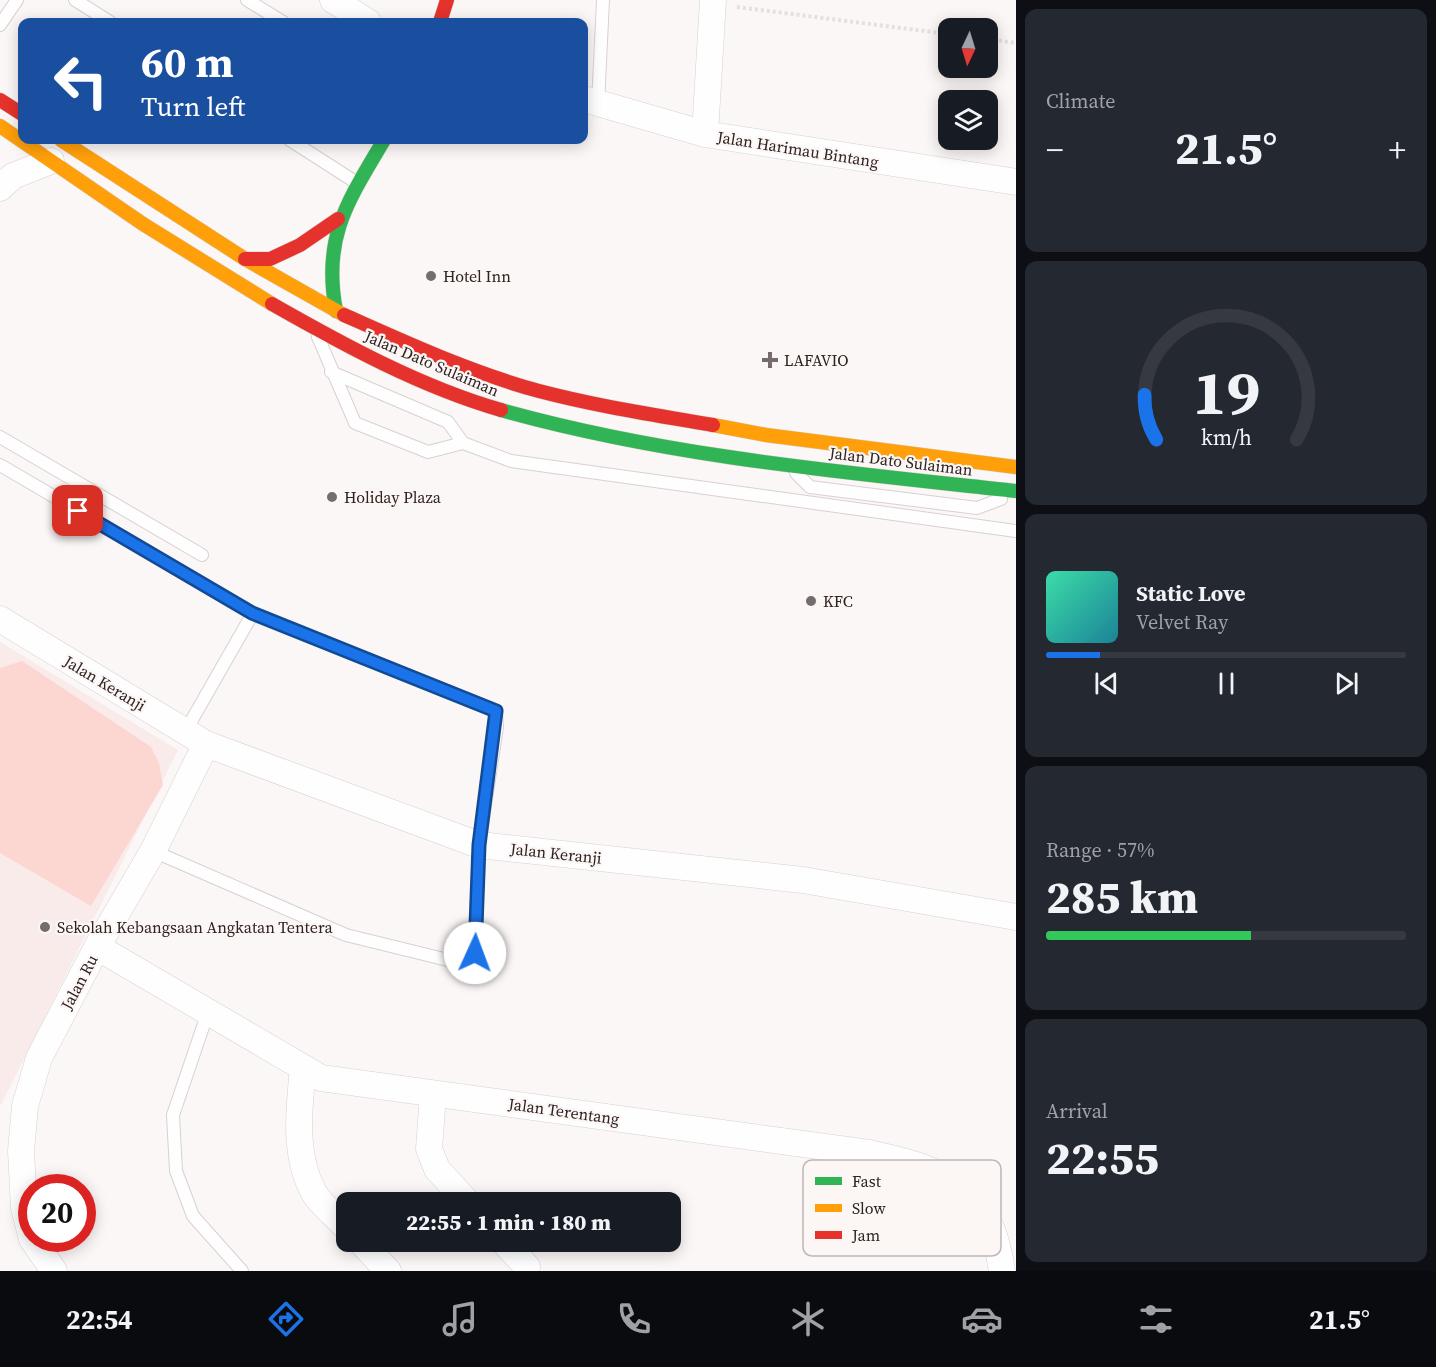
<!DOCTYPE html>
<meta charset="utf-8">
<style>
body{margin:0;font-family:"Source Serif 4",serif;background:#242831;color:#f1f3f6;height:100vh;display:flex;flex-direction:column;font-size:22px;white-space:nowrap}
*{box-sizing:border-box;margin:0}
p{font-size:20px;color:#9ea1a6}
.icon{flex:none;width:33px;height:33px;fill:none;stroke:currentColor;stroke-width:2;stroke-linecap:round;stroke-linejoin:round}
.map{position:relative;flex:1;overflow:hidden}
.panel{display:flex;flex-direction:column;gap:9px;padding:9px;background:#0d0f14;width:420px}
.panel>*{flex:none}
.top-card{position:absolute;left:18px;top:18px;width:570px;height:126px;border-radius:12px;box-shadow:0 3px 15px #0003;background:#1a4fa0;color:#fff;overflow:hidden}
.needle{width:39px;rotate:184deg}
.controls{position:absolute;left:938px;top:18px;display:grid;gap:12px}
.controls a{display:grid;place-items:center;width:60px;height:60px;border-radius:12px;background:#171b24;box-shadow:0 3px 15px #0003;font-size:30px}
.speed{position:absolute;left:18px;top:1174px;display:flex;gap:12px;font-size:30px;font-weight:700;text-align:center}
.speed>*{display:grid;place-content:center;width:78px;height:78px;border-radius:50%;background:#171b24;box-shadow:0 3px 15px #0003;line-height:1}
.speed .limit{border:9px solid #d22;background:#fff;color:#111}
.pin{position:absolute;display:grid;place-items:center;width:51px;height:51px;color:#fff;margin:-26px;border-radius:12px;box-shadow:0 3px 9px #0006}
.me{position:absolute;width:66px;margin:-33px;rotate:2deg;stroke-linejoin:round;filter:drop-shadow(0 0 4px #0008)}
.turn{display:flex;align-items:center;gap:21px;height:126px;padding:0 24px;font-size:27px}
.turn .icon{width:78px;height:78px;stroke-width:2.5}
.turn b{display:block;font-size:42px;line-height:51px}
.big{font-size:45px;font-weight:800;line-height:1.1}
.panel .card{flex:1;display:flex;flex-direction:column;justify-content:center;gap:9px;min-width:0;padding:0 21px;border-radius:12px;background:#242831}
.panel .dial{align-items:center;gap:0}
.dial svg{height:156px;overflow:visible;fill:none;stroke:#363941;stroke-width:7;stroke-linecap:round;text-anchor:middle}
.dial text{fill:#f1f3f6;stroke:none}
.song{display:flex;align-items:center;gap:18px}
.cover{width:72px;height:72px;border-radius:9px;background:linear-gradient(135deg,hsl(160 70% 55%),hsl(190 70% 35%))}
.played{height:6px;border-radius:3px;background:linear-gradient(90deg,#1a73e8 15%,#363941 15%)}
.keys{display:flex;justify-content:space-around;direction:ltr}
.heat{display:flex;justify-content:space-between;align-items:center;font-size:33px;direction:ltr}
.charge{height:9px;border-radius:4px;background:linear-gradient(90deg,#34c759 57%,#363941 0)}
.trip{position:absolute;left:336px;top:1192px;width:345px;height:60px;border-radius:12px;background:#171b24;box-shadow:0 3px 15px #0003;font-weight:800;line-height:60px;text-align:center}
.menu{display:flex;height:96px;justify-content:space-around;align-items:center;background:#090b0e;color:#9ea1a6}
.menu .icon{width:42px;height:42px}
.menu .selected{color:#1a73e8}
.menu b{font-size:27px;color:#f1f3f6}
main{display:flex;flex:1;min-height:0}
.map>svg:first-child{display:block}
.built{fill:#f9ebe9}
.green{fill:#fcd7d1}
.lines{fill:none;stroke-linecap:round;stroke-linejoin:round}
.lane-casing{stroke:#d8d1cf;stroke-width:14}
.street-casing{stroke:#d8d1cf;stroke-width:27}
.fast-casing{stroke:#d8d1cf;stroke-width:15}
.slow-casing{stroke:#d8d1cf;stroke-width:15}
.jam-casing{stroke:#d8d1cf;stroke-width:15}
.path{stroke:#e2e0e0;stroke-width:4;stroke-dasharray:3 3;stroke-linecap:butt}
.lane{stroke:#fefefe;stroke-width:12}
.street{stroke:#fefefe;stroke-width:26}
.fast{stroke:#30b455;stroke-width:14}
.slow{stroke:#ff9f0a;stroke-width:14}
.jam{stroke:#e5322d;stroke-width:14}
.route-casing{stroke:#114b97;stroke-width:15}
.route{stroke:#1a73e8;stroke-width:10}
.poi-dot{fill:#756d6c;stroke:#fcf6f5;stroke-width:2}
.labels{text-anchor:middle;stroke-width:4.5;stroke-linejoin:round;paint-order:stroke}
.street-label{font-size:16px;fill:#2d2321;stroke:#fcf6f5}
.poi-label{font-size:16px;fill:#2d2321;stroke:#fcf6f5;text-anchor:start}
.key{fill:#fcf6f5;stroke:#beb7b5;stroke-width:1.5}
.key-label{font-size:16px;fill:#2d2321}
</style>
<main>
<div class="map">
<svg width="1016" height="1271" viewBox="0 0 1016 1271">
<rect width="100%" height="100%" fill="#fbf7f6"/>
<path class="built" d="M0,642L178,750L1,1105H0Z"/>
<path class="green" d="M22,661L151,747L159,763L163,785L91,906L0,853V668Z"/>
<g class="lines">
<defs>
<path id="lane" d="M75,0L110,22
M247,0L283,22
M0,25L17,0
M598,104L603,0
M290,140L357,183
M318,337L355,423L428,452L463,443
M331,372L448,422L463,443L511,461L1016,531
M0,437L202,555
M0,465L253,613L496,711L497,727L479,845L475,953L471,962L460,963L346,935L153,851
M796,473L810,487L977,508L1001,499
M185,732L253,613
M208,1012L173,1115L176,1171L193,1216L242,1271"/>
<path id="street" d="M333,0L368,22
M584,99L705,134L1016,182
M705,134L713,0
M0,188L13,176L51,161
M0,619L206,744L479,845L803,880L1016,917
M97,947L321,1078L869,1153C946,1170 990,1185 1002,1271
M303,1068C299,1109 293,1154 314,1193C321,1205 337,1217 346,1227
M433,1094L429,1149L437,1169L468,1203
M32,1239L24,1208L21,1151L25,1106L39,1058L97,947L153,851L206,744
M32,1239L54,1271
M361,1242L388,1271
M504,1242L527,1267L526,1271"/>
<path id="fast" d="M336,311C322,237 348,201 384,140
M501,410C669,457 842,472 1016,491"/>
<path id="slow" d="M0,126L143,224L272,304
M61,140L245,259L344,315
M713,425L766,435L1016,467"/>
<path id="jam" d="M440,22L447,0
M0,100L22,114
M245,259H270L300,245L338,219
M272,304C344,345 421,387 501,410
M344,315C407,343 472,373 539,391C596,406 655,415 713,425"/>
</defs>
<use href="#lane" class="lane-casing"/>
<use href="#street" class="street-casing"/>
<use href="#fast" class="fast-casing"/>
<use href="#slow" class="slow-casing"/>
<use href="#jam" class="jam-casing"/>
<path class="path" d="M737,7L948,34
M987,39L1016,43"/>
<use href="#lane" class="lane"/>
<use href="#street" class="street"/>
<use href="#fast" class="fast"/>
<use href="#slow" class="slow"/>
<use href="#jam" class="jam"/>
</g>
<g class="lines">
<defs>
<path id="route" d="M78,511L252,613L496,711L479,845L475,953"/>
</defs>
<use href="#route" class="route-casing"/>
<use href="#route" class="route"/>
</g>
<g class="poi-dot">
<circle cx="431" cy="276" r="6"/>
<path d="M767 351h6v6h6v6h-6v6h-6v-6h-6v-6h6z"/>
<circle cx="332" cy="497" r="6"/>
<circle cx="811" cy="601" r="6"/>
<circle cx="45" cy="927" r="6"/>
</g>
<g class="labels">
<g class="street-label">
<text transform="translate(798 149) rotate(9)" y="6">Jalan Harimau Bintang</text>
<text transform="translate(432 363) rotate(23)" y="6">Jalan Dato Sulaiman</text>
<text transform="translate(901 461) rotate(7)" y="6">Jalan Dato Sulaiman</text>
<text transform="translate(105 683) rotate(31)" y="6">Jalan Keranji</text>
<text transform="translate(556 853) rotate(6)" y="6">Jalan Keranji</text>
<text transform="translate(79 982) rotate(-62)" y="6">Jalan Ru</text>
<text transform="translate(564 1111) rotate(8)" y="6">Jalan Terentang</text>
</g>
<g class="poi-label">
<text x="443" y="282">Hotel Inn</text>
<text x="784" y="366">LAFAVIO</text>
<text x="344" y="503">Holiday Plaza</text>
<text x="823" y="607">KFC</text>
<text x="57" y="933">Sekolah Kebangsaan Angkatan Tentera</text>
</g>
</g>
<rect x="803" y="1160" width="198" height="96" rx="9" class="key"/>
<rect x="815" y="1177" width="27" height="8" fill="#30b455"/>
<rect x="815" y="1204" width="27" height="8" fill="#ff9f0a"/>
<rect x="815" y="1231" width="27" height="8" fill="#e5322d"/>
<g class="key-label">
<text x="852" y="1187">Fast</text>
<text x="852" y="1214">Slow</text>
<text x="852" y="1241">Jam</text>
</g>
</svg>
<div class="controls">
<a><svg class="needle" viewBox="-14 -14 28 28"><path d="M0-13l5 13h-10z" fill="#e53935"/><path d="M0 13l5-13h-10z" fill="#9ea1a6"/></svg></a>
<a><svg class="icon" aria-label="layers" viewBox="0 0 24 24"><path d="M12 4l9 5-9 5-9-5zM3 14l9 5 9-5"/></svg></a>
</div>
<div class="speed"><div class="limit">20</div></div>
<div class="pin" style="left:78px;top:511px;background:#d93025"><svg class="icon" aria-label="arrive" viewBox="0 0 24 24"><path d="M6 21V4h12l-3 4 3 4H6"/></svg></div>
<svg class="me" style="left:475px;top:953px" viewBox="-20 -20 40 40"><circle r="19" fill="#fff"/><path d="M0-13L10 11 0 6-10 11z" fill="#1a73e8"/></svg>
<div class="trip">22:55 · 1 min · 180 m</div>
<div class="top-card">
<div class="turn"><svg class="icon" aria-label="left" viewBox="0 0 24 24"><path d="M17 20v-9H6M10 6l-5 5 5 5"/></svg><div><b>60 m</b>Turn left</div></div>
</div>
</div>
<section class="panel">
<div class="card"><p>Climate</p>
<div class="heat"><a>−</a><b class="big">21.5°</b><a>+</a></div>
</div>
<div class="card dial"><svg viewBox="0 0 100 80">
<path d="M14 69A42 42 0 1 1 86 69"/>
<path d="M14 69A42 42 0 0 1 8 46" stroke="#1a73e8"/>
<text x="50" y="56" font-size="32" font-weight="700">19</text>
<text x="50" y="72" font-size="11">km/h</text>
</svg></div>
<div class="card">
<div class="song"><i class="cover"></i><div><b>Static Love</b><p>Velvet Ray</p></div></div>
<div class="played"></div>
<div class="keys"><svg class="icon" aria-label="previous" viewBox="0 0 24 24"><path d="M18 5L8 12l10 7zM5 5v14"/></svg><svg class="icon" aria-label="pause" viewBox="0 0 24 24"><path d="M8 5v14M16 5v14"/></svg><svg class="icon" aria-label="next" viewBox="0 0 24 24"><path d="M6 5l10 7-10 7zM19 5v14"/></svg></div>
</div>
<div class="card"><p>Range · 57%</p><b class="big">285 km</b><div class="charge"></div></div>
<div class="card"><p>Arrival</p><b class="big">22:55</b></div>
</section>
</main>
<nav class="menu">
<b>22:54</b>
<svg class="icon selected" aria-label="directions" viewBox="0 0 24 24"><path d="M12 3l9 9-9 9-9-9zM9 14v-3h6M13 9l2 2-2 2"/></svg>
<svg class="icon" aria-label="music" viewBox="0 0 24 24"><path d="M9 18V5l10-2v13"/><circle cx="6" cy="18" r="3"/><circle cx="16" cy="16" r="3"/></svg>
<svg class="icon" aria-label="phone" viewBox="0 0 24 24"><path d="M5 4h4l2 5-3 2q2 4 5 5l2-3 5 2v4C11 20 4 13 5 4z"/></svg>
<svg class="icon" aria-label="climate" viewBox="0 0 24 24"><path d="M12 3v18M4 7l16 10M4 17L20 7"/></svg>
<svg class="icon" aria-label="car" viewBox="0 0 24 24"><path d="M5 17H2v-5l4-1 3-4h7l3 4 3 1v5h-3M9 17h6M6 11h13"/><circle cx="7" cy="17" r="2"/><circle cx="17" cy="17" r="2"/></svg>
<svg class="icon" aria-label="filters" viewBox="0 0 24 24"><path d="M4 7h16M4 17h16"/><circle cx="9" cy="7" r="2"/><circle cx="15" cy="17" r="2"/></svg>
<b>21.5°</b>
</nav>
